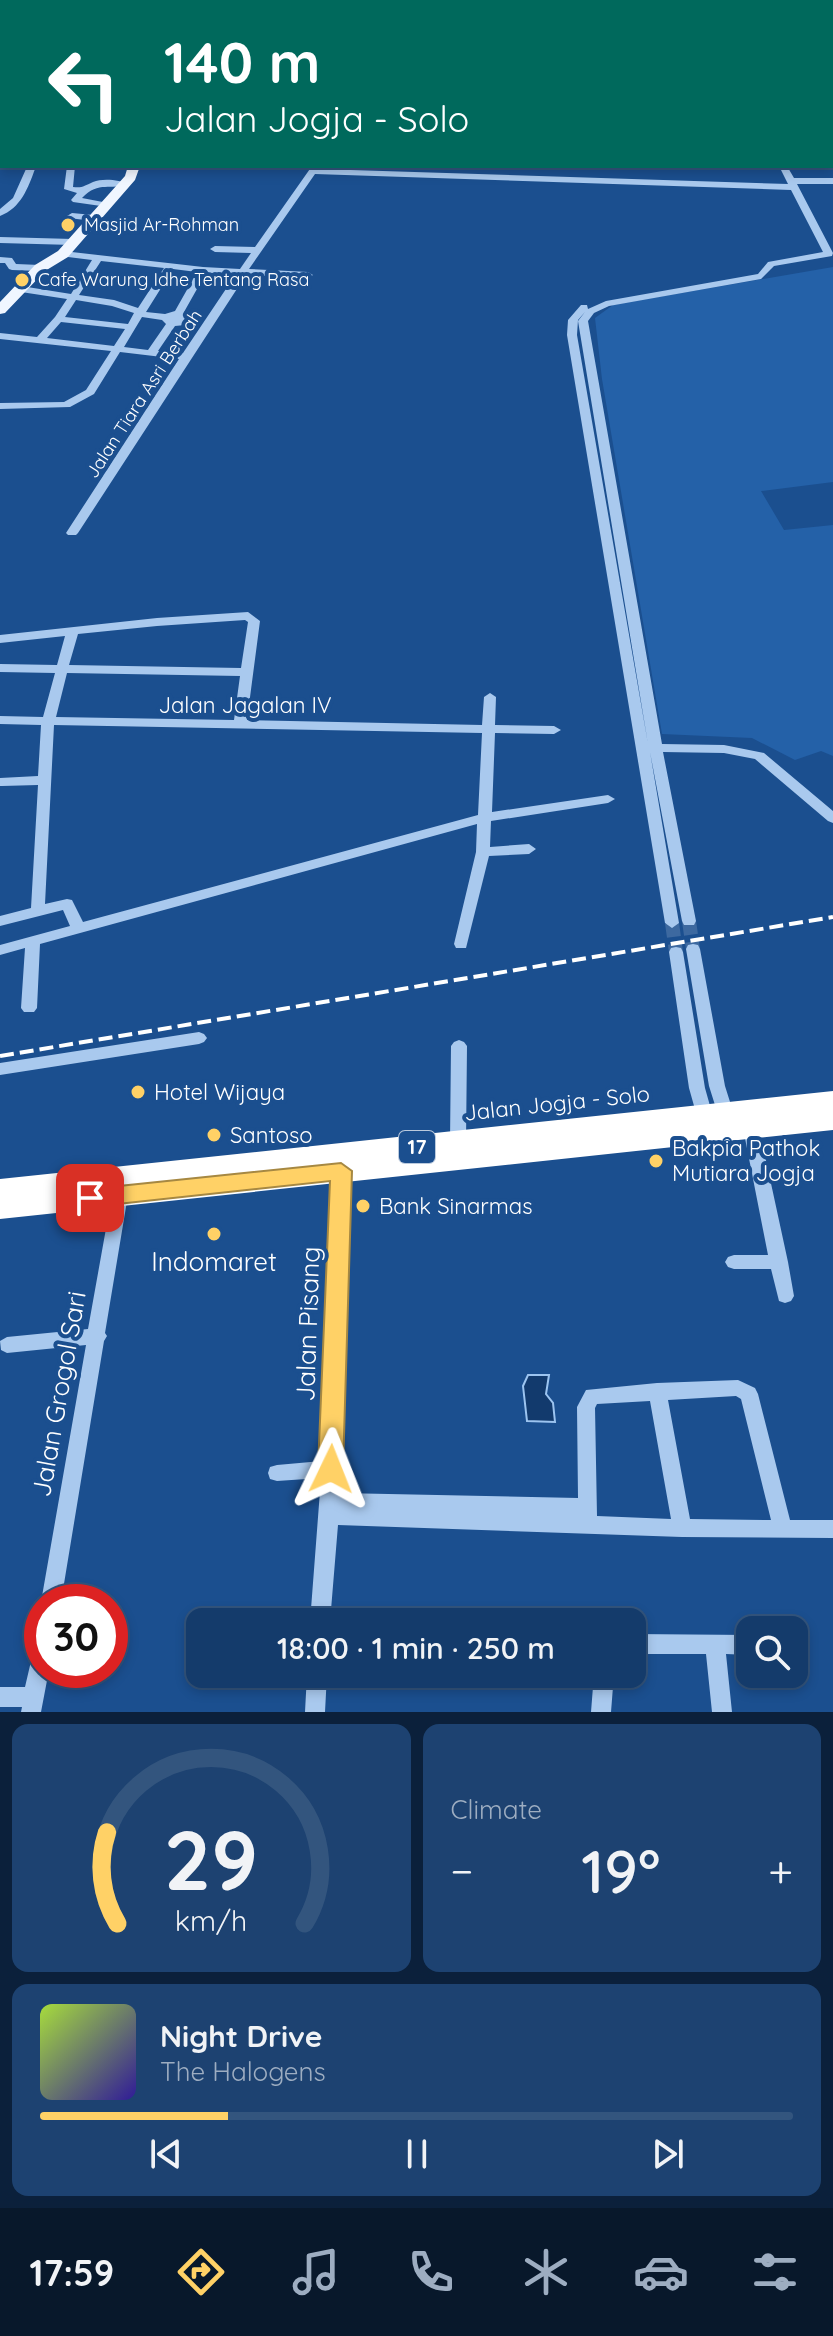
<!DOCTYPE html>
<meta charset="utf-8">
<style>
body{margin:0;font-family:Quicksand,sans-serif;background:#1d4271;color:#f1f3f6;height:100vh;display:flex;flex-direction:column;font-size:30px;white-space:nowrap}
*{box-sizing:border-box;margin:0}
p{font-size:26px;color:#9dadc1}
.icon{flex:none;width:44px;height:44px;fill:none;stroke:currentColor;stroke-width:2;stroke-linecap:round;stroke-linejoin:round}
.map{position:relative;height:1712px;overflow:hidden}
.side{display:flex;flex-direction:column;gap:12px;padding:12px;background:#0b203b;flex:1}
.side>*{flex:none}
.guide{position:absolute;left:0px;top:0px;width:834px;height:168px;box-shadow:0 4px 12px #0003,0 0 0 2px #33557e;background:#00695c;color:#fff;overflow:hidden}
.controls{position:absolute;left:736px;top:1616px;display:grid;gap:16px}
.controls a{display:grid;place-items:center;width:72px;height:72px;border-radius:16px;background:#143b6b;box-shadow:0 4px 12px #0003,0 0 0 2px #33557e;font-size:40px}
.speed{position:absolute;left:24px;top:1584px;display:flex;gap:16px;font-size:40px;font-weight:700;text-align:center}
.speed>*{display:grid;place-content:center;width:104px;height:104px;border-radius:50%;background:#143b6b;box-shadow:0 4px 12px #0003,0 0 0 2px #33557e;line-height:1}
.speed .limit{border:12px solid #d22;background:#fff;color:#111}
.pin{position:absolute;display:grid;place-items:center;width:68px;height:68px;color:#fff;margin:-34px;border-radius:16px;box-shadow:0 4px 12px #0006}
.me{position:absolute;width:88px;margin:-44px;rotate:2deg;stroke-linejoin:round;filter:drop-shadow(0 0 6px #0008)}
.turn{display:flex;align-items:center;gap:28px;height:168px;padding:0 32px;font-size:36px}
.turn .icon{width:104px;height:104px;stroke-width:2.5}
.turn b{display:block;font-size:56px;line-height:68px}
.big{font-size:60px;font-weight:600;line-height:1.1}
.side .widget{flex:1;display:flex;flex-direction:column;justify-content:center;gap:12px;min-width:0;padding:0 28px;border-radius:16px;background:#1d4271}
.side .dial{align-items:center;gap:0}
.dial svg{height:208px;overflow:visible;fill:none;stroke:#33557e;stroke-width:7;stroke-linecap:round;text-anchor:middle}
.dial text{fill:#f1f3f6;stroke:none}
.song{display:flex;align-items:center;gap:24px}
.cover{width:96px;height:96px;border-radius:12px;background:linear-gradient(135deg,hsl(80 70% 55%),hsl(250 70% 35%))}
.played{height:8px;border-radius:4px;background:linear-gradient(90deg,#ffd166 25%,#33557e 25%)}
.keys{display:flex;justify-content:space-around;direction:ltr}
.heat{display:flex;justify-content:space-between;align-items:center;font-size:44px;direction:ltr}
.side .tiles{flex:1;display:grid;gap:12px;grid-template-columns:1fr 1fr}
.widget:last-child{grid-column:span 2}
.trip{position:absolute;left:186px;top:1608px;width:460px;height:80px;border-radius:16px;background:#143b6b;box-shadow:0 4px 12px #0003,0 0 0 2px #33557e;font-weight:600;line-height:80px;text-align:center}
.tabs{display:flex;height:128px;justify-content:space-around;align-items:center;background:#08182b;color:#9dadc1}
.tabs .icon{width:56px;height:56px}
.tabs .current{color:#ffd166}
.tabs b{font-size:36px;color:#f1f3f6}
.map>svg:first-child{display:block}
.green{fill:#2461a8}
.water{fill:#123a6d;stroke:#9cc4f0;stroke-width:2}
.lines{fill:none;stroke-linecap:round;stroke-linejoin:round}
.minor-tunnel{stroke:#3d69a0;stroke-width:14;stroke-dasharray:14 7;stroke-linecap:butt}
.minor{fill:#a9c9ee;fill-rule:evenodd}
.major{fill:#f0f6ff;fill-rule:evenodd}
.highway{fill:#fff;fill-rule:evenodd}
.rail{stroke:#fff;stroke-width:4;stroke-dasharray:14 6;stroke-linecap:butt}
.route{fill:#ffd166;stroke:#a68842;stroke-width:2}
.poi-dot{fill:#ffd166;stroke:#1b4f8f;stroke-width:3}
.labels{text-anchor:middle;stroke-width:8;stroke-linejoin:round;paint-order:stroke}
.far-poi-label{font-size:18px;fill:#fff;stroke:#1b4f8f;text-anchor:start}
.far-street-label{font-size:18px;fill:#fff;stroke:#1b4f8f}
.shield{fill:#1b4f8f;stroke:#bbcadd;stroke-width:2}
.shield-label{font-size:20px;font-weight:bold;fill:#fff}
.street-label{font-size:22px;fill:#fff;stroke:#1b4f8f}
.poi-label{font-size:22px;fill:#fff;stroke:#1b4f8f;text-anchor:start}
.near-poi-label{font-size:26px;fill:#fff;stroke:#1b4f8f}
.near-street-label{font-size:26px;fill:#fff;stroke:#1b4f8f}
</style>
<div class="map">
<svg width="833" height="1712" viewBox="0 0 833 1712">
<rect width="100%" height="100%" fill="#1b4f8f"/>
<path class="green" d="M833,267V482L761,491L784,530L833,525V756L821,751L795,760L752,738L662,734L602,379L595,318L613,305L629,302Z"/>
<path class="water" d="M528,1375H549L546,1394L553,1403L555,1422L527,1421L523,1386Z"/>
<g class="lines">
<path class="minor-tunnel" d="M689,921L693,949
M672,923L676,952"/>
<path class="minor" d="M0,0H6L2,2V10H0Z
M26,0H34L25,2Z
M47,0H55L46,2Z
M551,0H559V2H551Z
M693,0H701L702,2H694Z
M808,0H816L817,2H809Z
M832,12H833V16H832Z
M0,28H2V32H0Z
M832,41H833V45H832Z
M832,75H833V79H832Z
M0,83H2V87H0Z
M832,99H833V103H832Z
M832,129H833V135H832Z
M0,134H2V140H0Z
M0,164L2,166H56L52,169H35C28,188 21,208 0,216V209L13,198L26,169L0,170Z
M67,166H75L73,187C83,188 84,186 93,182C103,178 120,180 128,184C111,191 99,180 82,198L108,203V207L73,202L71,200L77,193L64,189Z
M312,166H320L319,169L788,184L779,166H787L794,178H833V184H797L833,253L832,256L774,266L761,279L609,306L594,313L588,321L662,744L724,745L764,753L833,811V823L828,821L755,759L724,753L663,752L696,921L694,925H684L682,921L650,752L679,923L672,928L665,923L567,335L568,320L581,305H587L588,309L606,301L758,274L768,262L823,252L791,190L315,174L249,269L308,272L313,275L308,278L246,275L78,533L76,535H68L66,533L179,359L120,352L94,394L70,407L0,409V403L64,402L86,390L111,351L0,339V333L37,337L55,317L67,299L21,292L16,289L21,286L71,294L92,260L60,256V252L63,251L203,267L240,269L251,253L215,252L210,249L215,246L255,247ZM101,261L164,268L138,308L114,300L79,295ZM173,269L197,272L175,311L165,314L146,312ZM206,273L236,274L183,353L158,351L175,326L185,325L192,318L184,312ZM76,300L112,306L134,313L128,324L65,317ZM585,312L578,321L648,744L577,335L578,320ZM142,317L162,320L166,324L148,350L124,347ZM61,322L125,329L114,346L47,338Z
M72,213L93,215L98,218L93,221L69,218L67,216Z
M0,237L73,239L78,242L73,245L0,243Z
M0,257L12,258L16,264L40,265L45,268L40,271L12,270L9,269L5,263H0Z
M248,612L260,621L247,720L482,725L484,697L490,693L496,697L495,725L554,726L561,730L554,734L495,733L492,812L608,795L615,799L608,803L491,821L490,847L529,844L536,849L529,854L489,856L466,948H456L454,944L476,852L477,824L40,944L37,1008L34,1012H24L21,1008L25,948L0,955V945L70,926L63,910L0,926V916L31,908L38,785L2,786H0V778L38,776L41,725L0,724V716L43,717L55,673L0,672V664L57,665L65,636L0,643V635L157,618ZM245,620L248,622L241,668L69,665L78,634L157,626ZM67,673L240,676L234,720L56,717ZM54,725L482,733L478,815L83,922L72,900L67,899L45,904Z
M693,944L698,945L700,949L725,1086L736,1121L734,1125L728,1127L722,1125L720,1121L709,1086L686,949L688,945Z
M676,947L681,948L683,952L705,1088L714,1120L712,1124L706,1126L700,1124L698,1120L689,1088L669,952L671,948Z
M199,1032L204,1034L207,1038L204,1042L199,1044L0,1075V1063Z
M459,1040L464,1042L467,1046L466,1142L464,1147L458,1148L452,1147L450,1142L451,1046L454,1042Z
M751,1122L757,1124L759,1128L788,1262L794,1296L791,1301L785,1303L779,1301L771,1269H734L728,1267L725,1262L728,1257L734,1255H768L743,1128L745,1124Z
M341,1164L347,1166L349,1171L340,1493L578,1498L577,1407L586,1390L657,1383L738,1380L755,1388L758,1394L790,1520H833V1538L682,1537L338,1525L330,1622H310L321,1478L277,1481L270,1479L268,1473L270,1467L277,1465L322,1461L333,1171L335,1166ZM736,1396L741,1399L771,1520L690,1519L668,1400ZM650,1401L671,1519L597,1516L595,1408L597,1404Z
M120,1188L126,1190L128,1195L105,1333L107,1336L104,1341L61,1602H42V1604L41,1602L86,1345L7,1353L1,1350L0,1341L7,1337L88,1329L112,1195L114,1190Z
M632,1634L750,1635V1655L726,1654L732,1712H712L706,1654H632Z
M42,1641V1670H49L41,1712H21L22,1707H0V1687H25L35,1644Z
M307,1674H327L325,1712H305Z
M594,1674H614L611,1712H591Z"/>
<path class="major" d="M156,0H166V2H156Z
M128,166H140L135,180L68,257L45,271L5,313L0,314V302L35,265L58,251L125,176Z"/>
<path class="highway" d="M833,1091V1130L0,1219V1179Z"/>
<path class="rail" d="M0,1056L833,917"/>
</g>
<path class="route" d="M341,1163L352,1171L343,1469L339,1477L331,1480L322,1477L318,1469L330,1181L90,1207L83,1204L79,1198L83,1192L90,1189Z"/>
<g class="poi-dot">
<circle cx="68" cy="225" r="8"/>
<circle cx="22" cy="280" r="8"/>
<circle cx="138" cy="1092" r="8"/>
<circle cx="214" cy="1135" r="8"/>
<circle cx="656" cy="1161" r="8"/>
<circle cx="363" cy="1206" r="8"/>
<circle cx="214" cy="1234" r="8"/>
</g>
<g class="labels">
<g class="far-poi-label">
<text x="84" y="231">Masjid Ar-Rohman</text>
<text x="38" y="286">Cafe Warung Idhe Tentang Rasa</text>
</g>
<g class="far-street-label">
<text transform="translate(144 394) rotate(-57)" y="6">Jalan Tiara Asri Berbah</text>
</g>
<rect class="shield" x="399" y="1131" width="36" height="32" rx="6"/>
<g class="shield-label">
<text x="417" y="1154">17</text>
</g>
<g class="street-label">
<text x="245" y="713">Jalan Jagalan IV</text>
<text transform="translate(557 1103) rotate(-6)" y="8">Jalan Jogja - Solo</text>
</g>
<g class="poi-label">
<text x="154" y="1100">Hotel Wijaya</text>
<text x="230" y="1143">Santoso</text>
<text x="672" y="1156">Bakpia Pathok<tspan x="672" dy="25">Mutiara Jogja</tspan></text>
<text x="379" y="1214">Bank Sinarmas</text>
</g>
<g class="near-poi-label">
<text x="214" y="1271">Indomaret</text>
</g>
<g class="near-street-label">
<text transform="translate(308 1324) rotate(-88)" y="9">Jalan Pisang</text>
<text transform="translate(59 1394) rotate(-80)" y="9">Jalan Grogol Sari</text>
</g>
</g>
</svg>
<div class="controls">
<a><svg class="icon" aria-label="search" viewBox="0 0 24 24"><circle cx="10" cy="10" r="6"/><path d="M15 15l6 6"/></svg></a>
</div>
<div class="speed"><div class="limit">30</div></div>
<div class="pin" style="left:90px;top:1198px;background:#d93025"><svg class="icon" aria-label="arrive" viewBox="0 0 24 24"><path d="M6 21V4h12l-3 4 3 4H6"/></svg></div>
<svg class="me" style="left:331px;top:1469px" viewBox="-20 -20 40 40"><path d="M0-17L14 15 0 8-14 15z" fill="#ffd166" stroke="#fff" stroke-width="4"/></svg>
<div class="trip">18:00 · 1 min · 250 m</div>
<div class="guide">
<div class="turn"><svg class="icon" aria-label="left" viewBox="0 0 24 24"><path d="M17 20v-9H6M10 6l-5 5 5 5"/></svg><div><b>140 m</b>Jalan Jogja - Solo</div></div>
</div>
</div>
<section class="side">
<div class="tiles">
<div class="widget dial"><svg viewBox="0 0 100 80">
<path d="M14 69A42 42 0 1 1 86 69"/>
<path d="M14 69A42 42 0 0 1 10 34" stroke="#ffd166"/>
<text x="50" y="56" font-size="32" font-weight="700">29</text>
<text x="50" y="72" font-size="11">km/h</text>
</svg></div>
<div class="widget"><p>Climate</p>
<div class="heat"><a>−</a><b class="big">19°</b><a>+</a></div>
</div>
<div class="widget">
<div class="song"><i class="cover"></i><div><b>Night Drive</b><p>The Halogens</p></div></div>
<div class="played"></div>
<div class="keys"><svg class="icon" aria-label="previous" viewBox="0 0 24 24"><path d="M18 5L8 12l10 7zM5 5v14"/></svg><svg class="icon" aria-label="pause" viewBox="0 0 24 24"><path d="M8 5v14M16 5v14"/></svg><svg class="icon" aria-label="next" viewBox="0 0 24 24"><path d="M6 5l10 7-10 7zM19 5v14"/></svg></div>
</div>
</div>
</section>
<nav class="tabs">
<b>17:59</b>
<svg class="icon current" aria-label="directions" viewBox="0 0 24 24"><path d="M12 3l9 9-9 9-9-9zM9 14v-3h6M13 9l2 2-2 2"/></svg>
<svg class="icon" aria-label="music" viewBox="0 0 24 24"><path d="M9 18V5l10-2v13"/><circle cx="6" cy="18" r="3"/><circle cx="16" cy="16" r="3"/></svg>
<svg class="icon" aria-label="phone" viewBox="0 0 24 24"><path d="M5 4h4l2 5-3 2q2 4 5 5l2-3 5 2v4C11 20 4 13 5 4z"/></svg>
<svg class="icon" aria-label="climate" viewBox="0 0 24 24"><path d="M12 3v18M4 7l16 10M4 17L20 7"/></svg>
<svg class="icon" aria-label="car" viewBox="0 0 24 24"><path d="M5 17H2v-5l4-1 3-4h7l3 4 3 1v5h-3M9 17h6M6 11h13"/><circle cx="7" cy="17" r="2"/><circle cx="17" cy="17" r="2"/></svg>
<svg class="icon" aria-label="filters" viewBox="0 0 24 24"><path d="M4 7h16M4 17h16"/><circle cx="9" cy="7" r="2"/><circle cx="15" cy="17" r="2"/></svg>
</nav>
